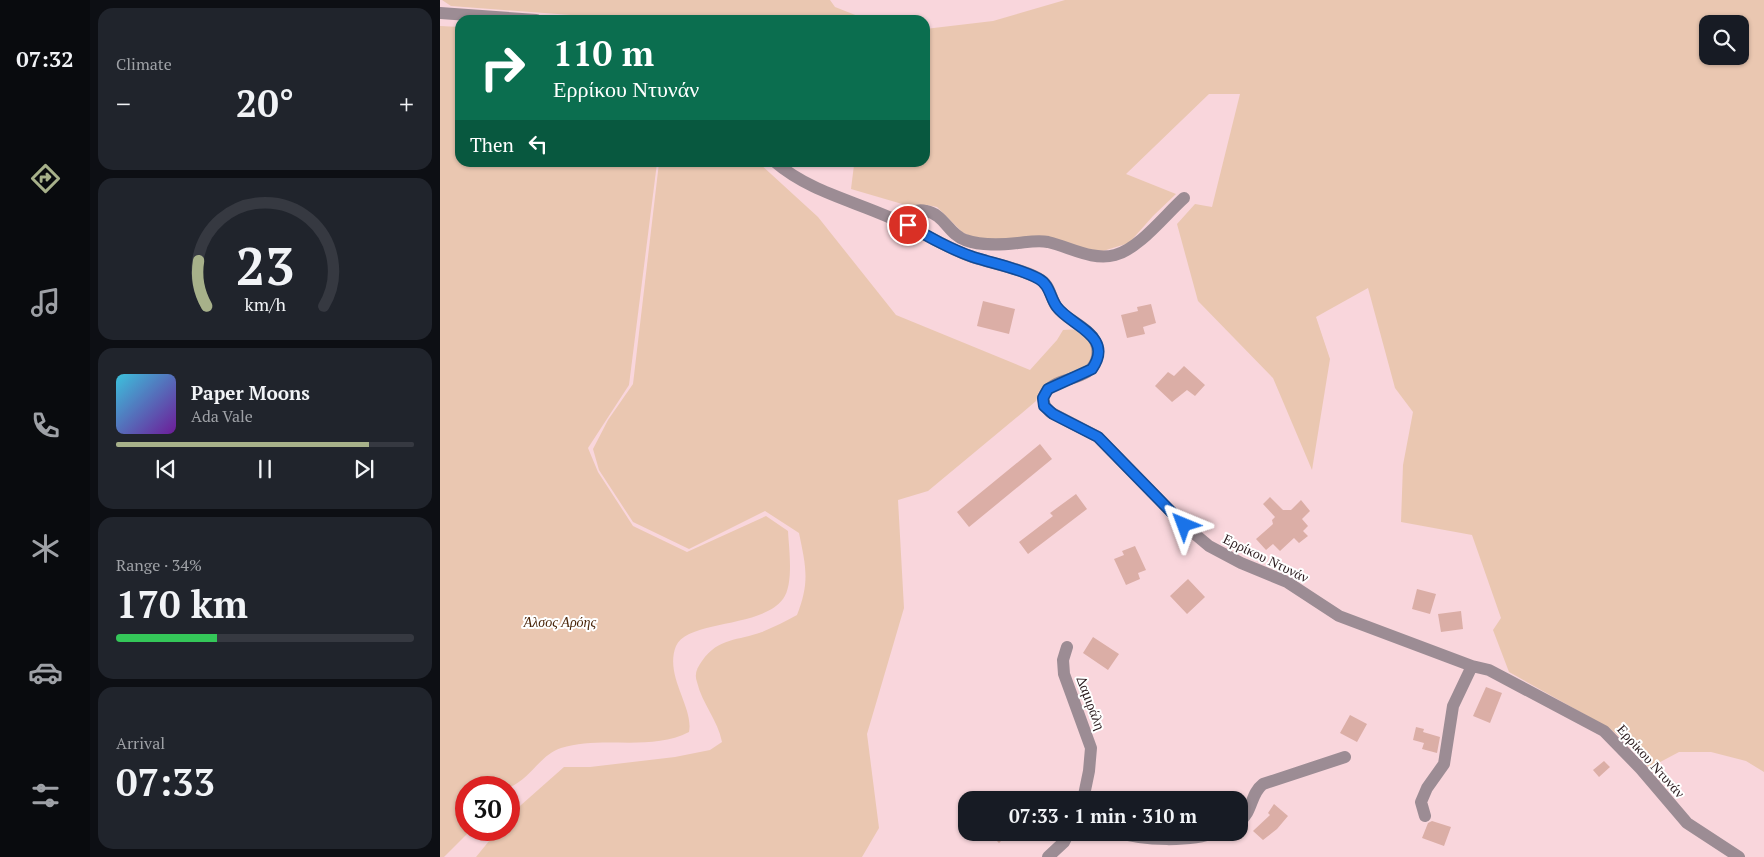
<!DOCTYPE html>
<meta charset="utf-8">
<style>
body{margin:0;font-family:"PT Serif",serif;background:#20242c;color:#f1f3f6;height:100vh;display:flex;flex-direction:column;font-size:19px;white-space:nowrap}
*{box-sizing:border-box;margin:0}
p{font-size:16px;color:#9ea1a6}
.icon{flex:none;width:28px;height:28px;fill:none;stroke:currentColor;stroke-width:2;stroke-linecap:round;stroke-linejoin:round}
.map{position:relative;flex:1;overflow:hidden}
.sheet{display:flex;flex-direction:column;gap:8px;padding:8px;background:#0d0f14;width:350px}
.sheet>*{flex:none}
.top-card{position:absolute;left:15px;top:15px;width:475px;height:152px;border-radius:15px;box-shadow:0 1px 4px #0004;background:#0b6e4f;color:#fff;overflow:hidden}
.tools{position:absolute;left:1259px;top:15px;display:grid;gap:10px}
.tools a{display:grid;place-items:center;width:50px;height:50px;border-radius:10px;background:#171b24;box-shadow:0 1px 4px #0004;font-size:25px}
.speed{position:absolute;left:15px;top:776px;display:flex;gap:10px;font-size:25px;font-weight:700;text-align:center}
.speed>*{display:grid;place-content:center;width:65px;height:65px;border-radius:50%;background:#171b24;box-shadow:0 1px 4px #0004;line-height:1}
.speed .limit{border:8px solid #d22;background:#fff;color:#111}
.pin{position:absolute;display:grid;place-items:center;width:42px;height:42px;color:#fff;margin:-21px;border:2px solid #fff;border-radius:50%;box-shadow:0 1px 5px #0007}
.me{position:absolute;width:55px;margin:-28px;rotate:316deg;stroke-linejoin:round;filter:drop-shadow(0 0 4px #0008)}
.turn{display:flex;align-items:center;gap:18px;height:105px;padding:0 15px;font-size:22px}
.turn .icon{width:65px;height:65px;stroke-width:2.5}
.turn b{display:block;font-size:35px;line-height:42px}
.then{display:flex;align-items:center;height:48px;padding:0 15px;background:#0003;gap:10px;font-size:19px}
.big{font-size:38px;font-weight:700;line-height:1.1}
.sheet .widget{flex:1;display:flex;flex-direction:column;justify-content:center;gap:8px;min-width:0;padding:0 18px;border-radius:15px;background:#20242c}
.sheet .dial{align-items:center;gap:0}
.dial svg{height:130px;overflow:visible;fill:none;stroke:#363941;stroke-width:7;stroke-linecap:round;text-anchor:middle}
.dial text{fill:#f1f3f6;stroke:none}
.song{display:flex;align-items:center;gap:15px}
.cover{width:60px;height:60px;border-radius:8px;background:linear-gradient(135deg,hsl(190 70% 55%),hsl(280 70% 35%))}
.played{height:5px;border-radius:2px;background:linear-gradient(90deg,#a7b18a 85%,#363941 85%)}
.keys{display:flex;justify-content:space-around;direction:ltr}
.heat{display:flex;justify-content:space-between;align-items:center;font-size:28px;direction:ltr}
.charge{height:8px;border-radius:4px;background:linear-gradient(90deg,#34c759 34%,#363941 0)}
.trip{position:absolute;left:518px;top:791px;width:290px;height:50px;border-radius:15px;background:#171b24;box-shadow:0 1px 4px #0004;font-weight:700;line-height:50px;text-align:center}
main{display:flex;flex:1;min-height:0}
.menu{display:flex;flex-direction:column;width:90px;justify-content:space-around;align-items:center;background:#090b0e;color:#9ea1a6}
.menu .icon{width:35px;height:35px}
.menu .active{color:#a7b18a}
.menu b{font-size:22px;color:#f1f3f6}
.map>svg:first-child{display:block}
.green{fill:#eac7b1;fill-rule:evenodd}
.building{fill:#dbaea6}
.lines{fill:none;stroke-linecap:round;stroke-linejoin:round}
.street{stroke:#9c8c94;stroke-width:12}
.route-casing{stroke:#114b97;stroke-width:12}
.route{stroke:#1a73e8;stroke-width:9}
.labels{text-anchor:middle;stroke-width:4;stroke-linejoin:round;paint-order:stroke}
.street-label{font-size:14px;fill:#2a1a1d;stroke:#fff}
.park-label{font-size:14px;font-style:italic;fill:#4b260a;stroke:#fff}
</style>
<main>
<nav class="menu">
<b>07:32</b>
<svg class="icon active" aria-label="directions" viewBox="0 0 24 24"><path d="M12 3l9 9-9 9-9-9zM9 14v-3h6M13 9l2 2-2 2"/></svg>
<svg class="icon" aria-label="music" viewBox="0 0 24 24"><path d="M9 18V5l10-2v13"/><circle cx="6" cy="18" r="3"/><circle cx="16" cy="16" r="3"/></svg>
<svg class="icon" aria-label="phone" viewBox="0 0 24 24"><path d="M5 4h4l2 5-3 2q2 4 5 5l2-3 5 2v4C11 20 4 13 5 4z"/></svg>
<svg class="icon" aria-label="climate" viewBox="0 0 24 24"><path d="M12 3v18M4 7l16 10M4 17L20 7"/></svg>
<svg class="icon" aria-label="car" viewBox="0 0 24 24"><path d="M5 17H2v-5l4-1 3-4h7l3 4 3 1v5h-3M9 17h6M6 11h13"/><circle cx="7" cy="17" r="2"/><circle cx="17" cy="17" r="2"/></svg>
<svg class="icon" aria-label="filters" viewBox="0 0 24 24"><path d="M4 7h16M4 17h16"/><circle cx="9" cy="7" r="2"/><circle cx="15" cy="17" r="2"/></svg>
</nav>
<section class="sheet">
<div class="widget"><p>Climate</p>
<div class="heat"><a>−</a><b class="big">20°</b><a>+</a></div>
</div>
<div class="widget dial"><svg viewBox="0 0 100 80">
<path d="M14 69A42 42 0 1 1 86 69"/>
<path d="M14 69A42 42 0 0 1 9 41" stroke="#a7b18a"/>
<text x="50" y="56" font-size="32" font-weight="700">23</text>
<text x="50" y="72" font-size="11">km/h</text>
</svg></div>
<div class="widget">
<div class="song"><i class="cover"></i><div><b>Paper Moons</b><p>Ada Vale</p></div></div>
<div class="played"></div>
<div class="keys"><svg class="icon" aria-label="previous" viewBox="0 0 24 24"><path d="M18 5L8 12l10 7zM5 5v14"/></svg><svg class="icon" aria-label="pause" viewBox="0 0 24 24"><path d="M8 5v14M16 5v14"/></svg><svg class="icon" aria-label="next" viewBox="0 0 24 24"><path d="M6 5l10 7-10 7zM19 5v14"/></svg></div>
</div>
<div class="widget"><p>Range · 34%</p><b class="big">170 km</b><div class="charge"></div></div>
<div class="widget"><p>Arrival</p><b class="big">07:33</b></div>
</section>
<div class="map">
<svg width="1324" height="857" viewBox="0 0 1324 857">
<rect width="100%" height="100%" fill="#f9d6dc"/>
<path class="green" d="M2,0H390L395,7L428,20H197L11,6Z
M625,0H1324V772L1306,761L1271,752H1239L1209,768L1186,742L1169,728L1069,672L1053,630L1061,618L1032,535L961,522L963,465L973,412L955,388L928,288L876,317L890,359L872,470L833,378L758,301L737,224L755,204L772,207L800,94H769L686,174L736,194L713,216L689,243L663,251L532,237L522,232L497,207L487,205L469,206L411,189L414,165L399,163L485,162V29L553,21ZM1268,24H1300V56H1268Z
M0,26L20,27V162L217,163L189,385L148,448L158,472L193,526L247,552L326,516L348,531C349,549 354,584 343,599C322,628 247,620 236,646C224,676 254,707 249,732C210,752 162,735 121,748C101,754 90,779 70,787C65,790 36,788 26,788V830H31L4,857H0Z
M219,163H319L378,217L456,315L590,370L617,340L623,330C643,327 648,335 654,352L647,367L605,385L599,391L596,401L582,413L488,491L458,500L464,608L427,734L439,828L422,857H36L58,830H69V817L72,813L124,767H150L235,757L270,750L282,742C278,720 262,704 257,682C254,674 257,668 262,661C279,637 298,641 322,632C334,627 346,621 357,615C370,582 366,567 359,533L325,511L249,549L193,522L159,470L153,449L168,420L193,384Z"/>
<path class="building" d="M543,301L575,309L569,334L537,326Z
M711,304L716,323L703,327L705,334L687,338L681,315L698,311L697,307Z
M744,366L765,385L755,396L747,390L732,402L715,386L728,372L734,376Z
M600,444L612,459L529,527L517,512Z
M636,494L647,509L588,554L579,542L613,516L610,513Z
M830,497L843,510H851L861,500L870,511L862,519L868,526L863,531L868,536L859,543L854,538L840,551L833,544L826,550L816,539L833,524L832,520L835,517L823,504Z
M695,546L706,570L698,573L700,579L686,585L674,559L684,555L682,551Z
M748,579L765,597L747,614L730,596Z
M977,589L996,594L990,614L972,609Z
M1021,611L1023,629L1001,632L998,614Z
M653,637L679,654L668,670L643,653Z
M1046,687L1062,693L1050,723L1033,716Z
M910,715L927,724L917,742L900,733Z
M976,727L984,729L983,732L1000,737L997,753L982,749L984,743L973,740Z
M1164,761L1170,767L1159,777L1153,770Z
M834,804L848,816L837,829L823,840L813,831L830,815L828,813Z
M992,821L1011,827L1004,846L982,838L988,823Z
M548,832H570L559,843Z"/>
<g class="lines">
<path class="street" d="M0,13L96,20
M335,162C369,191 411,200 451,218C478,229 502,246 530,256C552,264 577,267 598,278C610,284 610,296 616,306C628,324 662,329 657,357C652,385 611,373 603,398L605,406L610,412L658,437L744,525L769,546L801,563L847,582L899,616L1032,666L1049,670L1164,731L1201,769L1247,823L1299,857
M460,222C467,214 475,208 486,211C504,214 509,235 525,240C542,246 560,245 578,243C588,242 598,240 608,242C630,247 652,261 675,255C699,249 725,215 744,198
M627,647L623,660L624,674L651,748L649,771L643,800
M985,816L981,802L987,788L1004,764L1013,706L1032,666
M799,822C813,812 810,794 823,784L905,757
M678,832C702,841 752,842 776,832
M608,857L624,842L629,832"/>
</g>
<g class="lines">
<defs>
<path id="route" d="M468,225C489,237 510,249 533,257C555,264 579,268 599,279C610,285 610,298 617,307C631,326 675,336 652,369L608,389L603,398L604,406L613,414L658,437L744,525"/>
</defs>
<use href="#route" class="route-casing"/>
<use href="#route" class="route"/>
</g>
<g class="labels">
<g class="street-label">
<text transform="translate(826 558) rotate(26)" y="5">Ερρίκου Ντυνάν</text>
<text transform="translate(651 703) rotate(69)" y="5">Δαμιράλη</text>
<text transform="translate(1211 761) rotate(48)" y="5">Ερρίκου Ντυνάν</text>
</g>
<g class="park-label">
<text x="120" y="627">Άλσος Αρόης</text>
</g>
</g>
</svg>
<div class="tools">
<a><svg class="icon" aria-label="search" viewBox="0 0 24 24"><circle cx="10" cy="10" r="6"/><path d="M15 15l6 6"/></svg></a>
</div>
<div class="speed"><div class="limit">30</div></div>
<div class="pin" style="left:468px;top:225px;background:#d93025"><svg class="icon" aria-label="arrive" viewBox="0 0 24 24"><path d="M6 21V4h12l-3 4 3 4H6"/></svg></div>
<svg class="me" style="left:744px;top:525px" viewBox="-20 -20 40 40"><path d="M0-17L14 15 0 8-14 15z" fill="#1a73e8" stroke="#fff" stroke-width="4"/></svg>
<div class="trip">07:33 · 1 min · 310 m</div>
<div class="top-card">
<div class="turn"><svg class="icon" aria-label="right" viewBox="0 0 24 24"><path d="M7 20v-9h11M14 6l5 5-5 5"/></svg><div><b>110 m</b>Ερρίκου Ντυνάν</div></div>
<div class="then">Then<svg class="icon" aria-label="left" viewBox="0 0 24 24"><path d="M17 20v-9H6M10 6l-5 5 5 5"/></svg></div>
</div>
</div>
</main>
